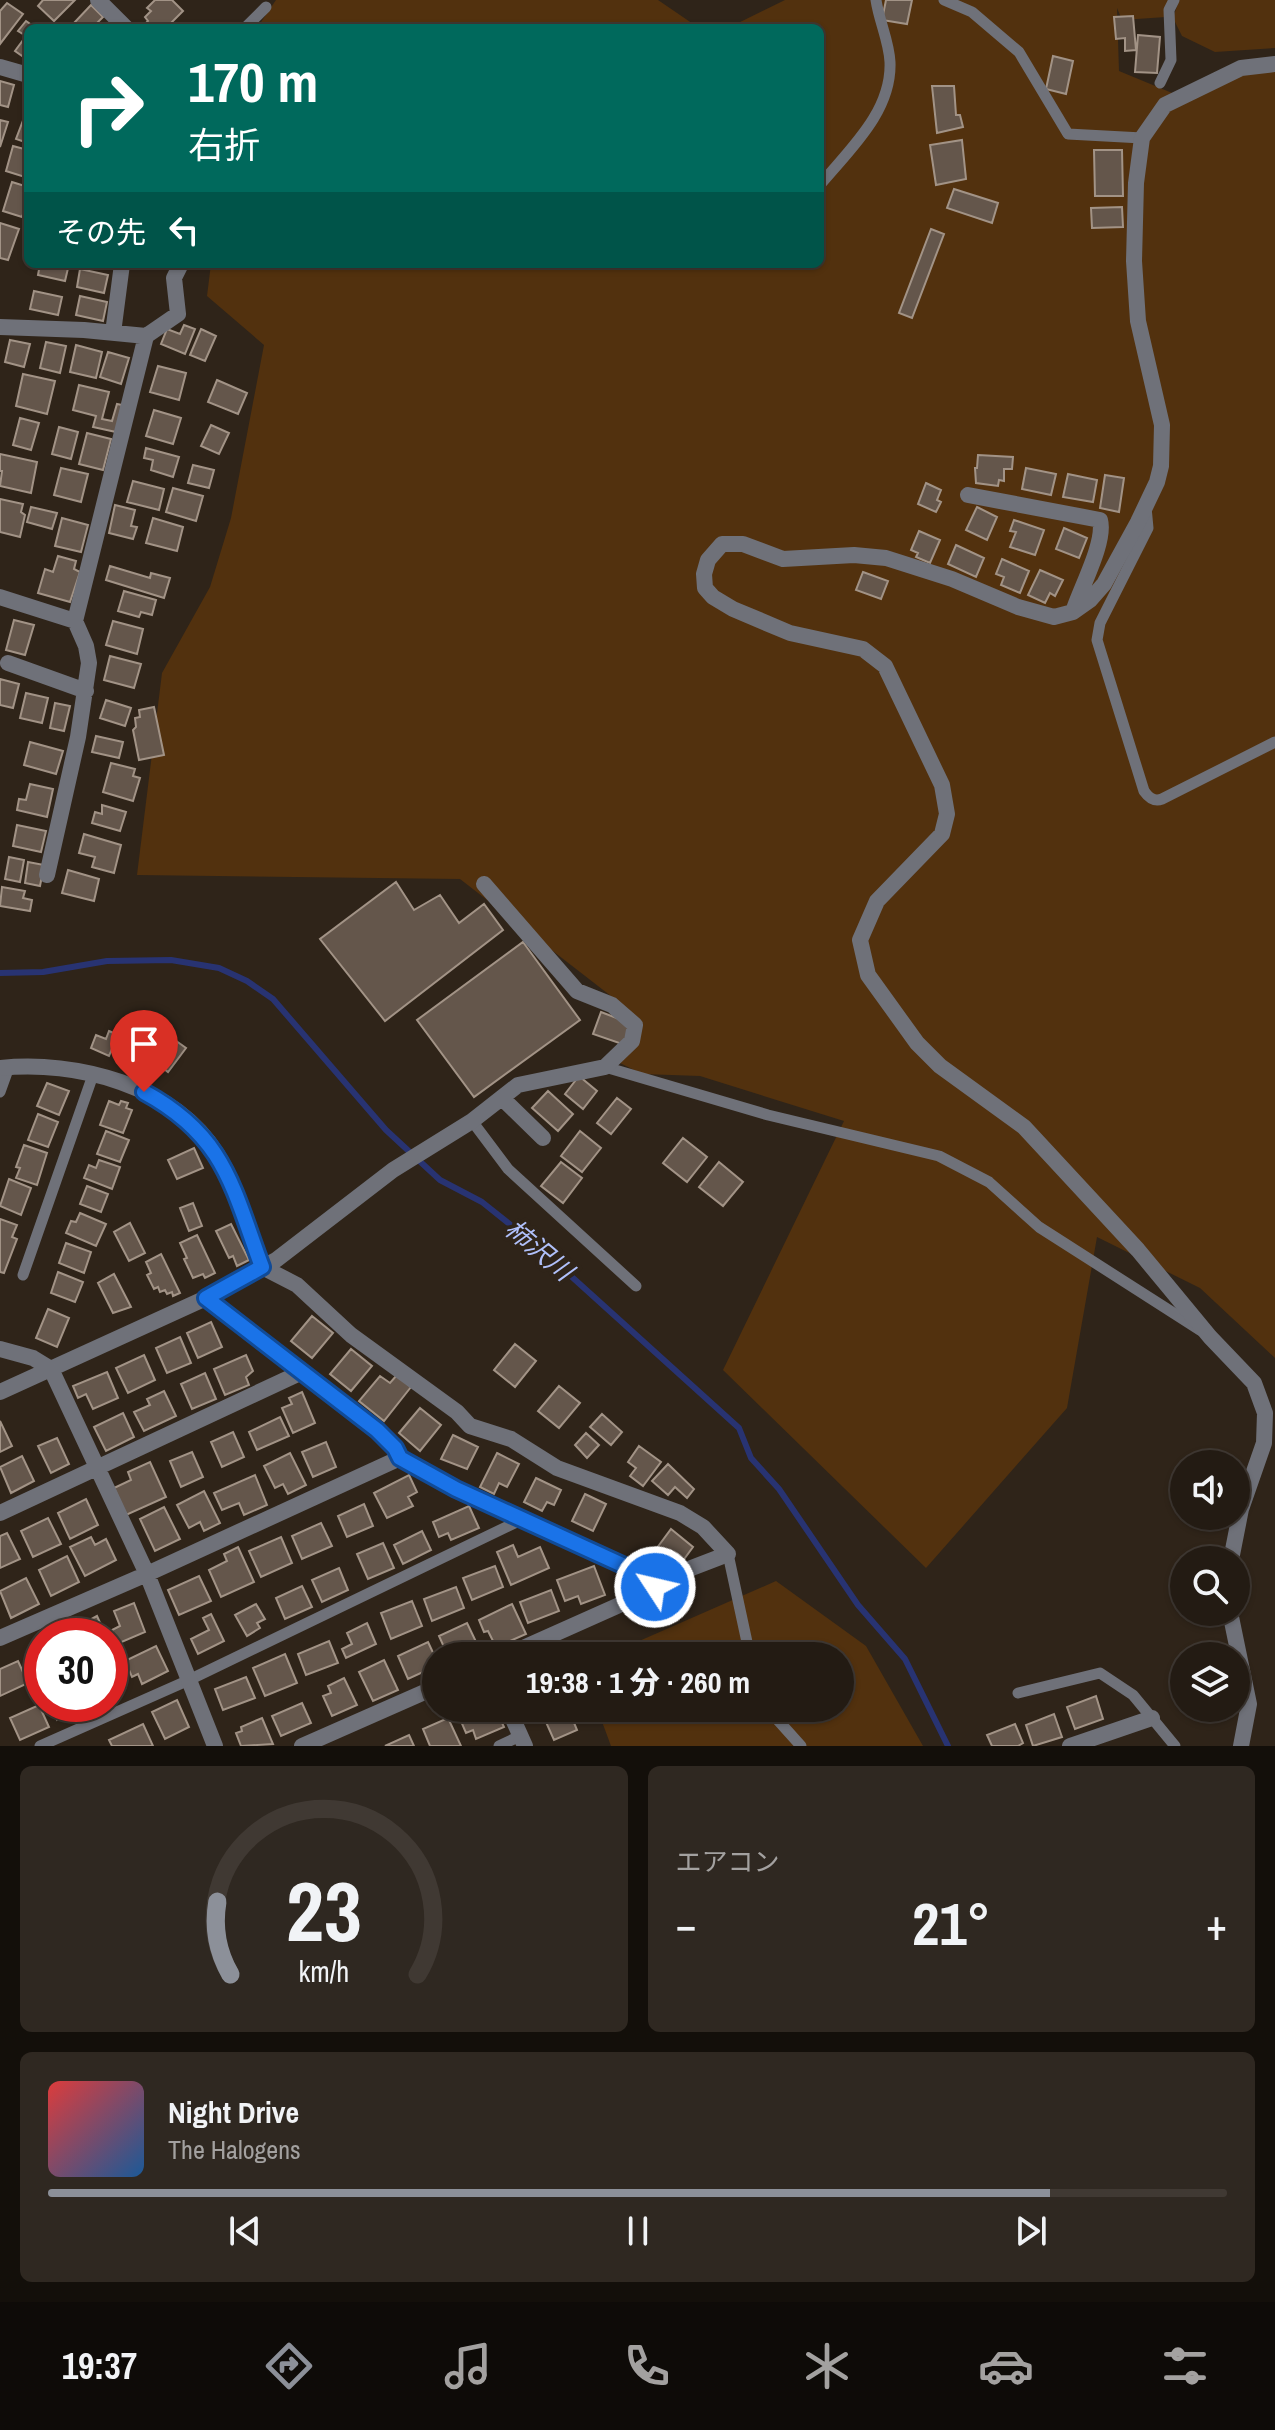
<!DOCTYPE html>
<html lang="ja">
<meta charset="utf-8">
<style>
body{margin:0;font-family:"Archivo Narrow","Noto Sans JP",sans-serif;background:#2f2821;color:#f1f3f6;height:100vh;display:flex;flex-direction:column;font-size:30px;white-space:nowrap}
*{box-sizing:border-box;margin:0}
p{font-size:26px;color:#a3a1a0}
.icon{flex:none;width:44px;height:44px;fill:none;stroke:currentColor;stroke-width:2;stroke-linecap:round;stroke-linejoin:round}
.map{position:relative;height:1746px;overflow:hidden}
.side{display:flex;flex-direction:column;gap:20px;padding:20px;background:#130f0a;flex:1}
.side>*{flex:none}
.guide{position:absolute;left:24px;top:24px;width:800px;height:244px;border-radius:12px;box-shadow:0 2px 6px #0004,0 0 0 2px #403933;background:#00695c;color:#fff;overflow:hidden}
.fabs{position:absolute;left:1170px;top:1450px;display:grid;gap:16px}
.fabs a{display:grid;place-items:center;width:80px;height:80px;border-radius:50%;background:#231b13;box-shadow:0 2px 6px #0004,0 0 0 2px #403933;font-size:40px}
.speed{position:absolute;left:24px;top:1618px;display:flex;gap:16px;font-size:40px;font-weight:700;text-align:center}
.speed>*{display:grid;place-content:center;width:104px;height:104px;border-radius:50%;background:#231b13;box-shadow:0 2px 6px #0004,0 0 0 2px #403933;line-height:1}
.speed .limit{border:12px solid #d22;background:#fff;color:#111}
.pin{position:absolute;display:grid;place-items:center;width:68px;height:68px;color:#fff;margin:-82px -34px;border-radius:50% 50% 50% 0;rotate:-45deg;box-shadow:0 0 8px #0007}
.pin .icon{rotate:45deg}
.me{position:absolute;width:88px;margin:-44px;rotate:305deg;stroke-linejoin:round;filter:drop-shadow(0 0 6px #0008)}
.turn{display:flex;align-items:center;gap:28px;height:168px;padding:0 32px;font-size:36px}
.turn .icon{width:104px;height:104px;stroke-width:2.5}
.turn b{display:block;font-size:56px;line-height:68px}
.then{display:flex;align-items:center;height:76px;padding:0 32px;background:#0003;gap:16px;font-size:30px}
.big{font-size:60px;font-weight:800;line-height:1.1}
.side .tile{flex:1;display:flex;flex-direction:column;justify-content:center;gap:12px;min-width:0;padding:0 28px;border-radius:12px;background:#2f2821}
.side .dial{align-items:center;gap:0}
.dial svg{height:208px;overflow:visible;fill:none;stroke:#403933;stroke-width:7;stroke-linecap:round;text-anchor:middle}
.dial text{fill:#f1f3f6;stroke:none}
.song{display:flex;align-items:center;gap:24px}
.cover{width:96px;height:96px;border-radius:12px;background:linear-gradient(135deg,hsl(0 70% 55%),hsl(210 70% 35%))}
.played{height:8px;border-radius:4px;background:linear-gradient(90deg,#8c9099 85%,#403933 85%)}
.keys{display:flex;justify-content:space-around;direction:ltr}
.heat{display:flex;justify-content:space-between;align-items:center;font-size:44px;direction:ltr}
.side .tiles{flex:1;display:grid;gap:20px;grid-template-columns:1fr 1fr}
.tile:last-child{grid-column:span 2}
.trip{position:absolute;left:422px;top:1642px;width:432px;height:80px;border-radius:40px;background:#231b13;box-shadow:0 2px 6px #0004,0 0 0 2px #403933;font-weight:800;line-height:80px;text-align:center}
.menu{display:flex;height:128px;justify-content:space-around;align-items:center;background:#0e0b08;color:#a3a1a0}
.menu .icon{width:56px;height:56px}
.menu .on{color:#8c9099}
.menu b{font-size:36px;color:#f1f3f6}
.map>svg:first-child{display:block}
.green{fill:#52310e}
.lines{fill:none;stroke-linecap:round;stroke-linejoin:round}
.stream{stroke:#283372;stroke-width:6}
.building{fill:#64564b;stroke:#a29386;stroke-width:2}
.lane{stroke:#6f7179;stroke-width:11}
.street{stroke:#6f7179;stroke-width:16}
.route-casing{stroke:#114b97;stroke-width:20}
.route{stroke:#1a73e8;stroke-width:14}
.labels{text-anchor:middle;stroke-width:8;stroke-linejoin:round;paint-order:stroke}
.water-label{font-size:26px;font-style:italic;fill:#b0c0fa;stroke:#2f2419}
</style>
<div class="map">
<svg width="1275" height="1746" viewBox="0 0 1275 1746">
<rect width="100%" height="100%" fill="#2f2419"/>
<path class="green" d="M276,0H658L699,28H257Z
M785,0H1174L1166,17L1122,20L1117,8L1119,71L1177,95L1275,64V1358L1200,1288L1097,1237L1067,1408L926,1568L723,1370L844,1121L700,1076L642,1074L620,1063L629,1010L460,879L137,875L162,673L210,587L231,518L264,345L207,296L211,264H820V28H728Z
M1179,0H1275V48L1215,52L1182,36L1173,18Z
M776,1581L866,1646L923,1746H611L597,1708H840V1656H605Z"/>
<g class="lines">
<path class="stream" d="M0,973L43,972L107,961L171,960L219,968L247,981L273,999L386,1130L440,1180L482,1202L541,1249L739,1428L751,1458L779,1489L858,1605L905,1659L948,1746"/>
</g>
<path class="building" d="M43,0H75L54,21L38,6Z
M155,0H172L183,11L166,28H145L143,26L148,21L145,17L151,11L147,8Z
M886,0H912L907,24L882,20Z
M7,3L23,14L0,44V11Z
M91,5L103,17L92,28H79L74,23Z
M1133,16L1136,50L1125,51V38L1116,39L1114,17Z
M26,21L36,28H28V60L15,51L26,36L18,31Z
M1138,35L1160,37L1157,73L1135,72Z
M1053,56L1073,61L1066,94L1046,89Z
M0,81L14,85L8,107L0,105Z
M932,86H954L956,115H960L963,127L937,133Z
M27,110L28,111V143L16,139Z
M0,120L8,122L0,147Z
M962,140L966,179L936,185L930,145Z
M13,146L28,150V178L6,171Z
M1094,150H1122L1123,196H1095Z
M12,182L28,187V199L22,217L3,211Z
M954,189L998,203L992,223L947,208Z
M1122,207L1123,227L1092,228L1091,208Z
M0,223L19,229L8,260L0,258Z
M931,229L944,234L912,318L899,313Z
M40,264H69L65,281L38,275Z
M80,269L108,275L104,293L77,287Z
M34,291L62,297L58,315L30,309Z
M80,296L107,302L103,321L76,315Z
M184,325L195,329L185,354L161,344L167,329L180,334Z
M201,329L216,336L205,361L190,355Z
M10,340L30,344L24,367L5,362Z
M46,342L66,346L60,373L40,368Z
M76,345L102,352L96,378L70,372Z
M108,352L129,358L121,384L100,377Z
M158,366L186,373L179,400L150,392Z
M23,374L55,381L47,414L16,406Z
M217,380L247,393L238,414L208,402Z
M79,385L109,392L102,419L112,421L117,404L122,405L116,432L93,427L96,416L73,410Z
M154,410L181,418L173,444L146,436Z
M20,418L39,423L31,450L13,445Z
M211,425L229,433L219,454L201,446Z
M59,427L78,432L71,459L52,454Z
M87,433L111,439L103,470L79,464Z
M146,448L179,457L173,477L151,470L153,460L144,458Z
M0,454L37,462L31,493L0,486L2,471H0Z
M978,455L1013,457L1012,469H1004V481L999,480L998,486L976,483L975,468H977Z
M193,465L214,470L209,488L188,483Z
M61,468L88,474L81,502L54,495Z
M1026,468L1056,474L1051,495L1022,489Z
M1068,474L1097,480L1093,502L1063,497Z
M1105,475L1124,478L1119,512L1100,508Z
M133,481L164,489L159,510L127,502Z
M926,483L941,490L937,500L941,502L936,512L918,504Z
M173,488L203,496L196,521L166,512Z
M0,499L23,504L21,512L25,515L20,537L0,532Z
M115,505L135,510L131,526L137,527L133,539L109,533Z
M31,507L57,513L52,529L27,522Z
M977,507L997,517L987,540L966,530Z
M62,518L88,525L81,552L55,546Z
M153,518L183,527L177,551L146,543Z
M1014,520L1044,530L1035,555L1010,547L1016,532L1010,531Z
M1064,528L1087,538L1079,558L1056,549Z
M919,531L940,540L930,563L916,557L918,553L911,550Z
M956,545L984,558L976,577L948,564Z
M58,556L76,561L74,569L80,572L70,602L38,593L45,569L53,572Z
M1002,559L1029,571L1020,593L1001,585L1004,577L996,574Z
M110,566L150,578L151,573L170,578L164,598L106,580Z
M1040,570L1063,580L1055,596L1050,593L1045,603L1028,595Z
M863,572L888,581L881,599L856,590Z
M124,591L156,600L152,615L141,612L139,617L118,611Z
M14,620L34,625L25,655L6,650Z
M113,621L143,629L137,654L106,645Z
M110,656L141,664L134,688L104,680Z
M0,679L19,684L13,708L0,705Z
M26,693L48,698L42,723L20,718Z
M106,700L131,708L125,726L100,718Z
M55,703L70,706L64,731L50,728Z
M154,707L164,755L139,760L133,730L136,727L135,718L140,717L139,710Z
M96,736L123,742L119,758L92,752Z
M30,742L63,751L56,774L24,765Z
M111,763L135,769L133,776L140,778L133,801L103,792Z
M30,784L53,789L47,817L17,810L19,799L26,800Z
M102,805L126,812L120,831L92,823L95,812L102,814Z
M17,825L46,831L41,852L13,846Z
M84,834L121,845L114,873L92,867L95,857L79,853Z
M9,857L24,860L20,882L5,879Z
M28,862L44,865L40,886L25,883Z
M68,870L99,879L94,901L62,893Z
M396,882L414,910L440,895L459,923L484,904L503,930L385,1021L320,939Z
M2,887L25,891L23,898L32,900L30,911L0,906Z
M523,942L580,1020L474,1097L417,1020Z
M601,1012L632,1024L625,1045L593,1034Z
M132,1028L152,1035L141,1065L127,1060L130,1052L124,1050Z
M109,1031L118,1035L109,1056L91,1048L96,1035L106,1039Z
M172,1038L186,1048L168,1072L154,1061Z
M579,1076L597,1091L583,1109L565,1094Z
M47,1083L69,1091L59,1115L37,1106Z
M548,1091L573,1114L558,1131L532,1108Z
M617,1098L631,1109L611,1134L597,1123Z
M109,1101L119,1105L121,1101L128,1103L126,1108L132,1110L123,1133L100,1125Z
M38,1114L58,1122L48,1147L28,1140Z
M106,1131L129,1140L120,1162L97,1154Z
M580,1131L601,1148L582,1172L561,1156Z
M683,1138L707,1157L687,1182L663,1163Z
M24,1145L47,1153L37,1185L16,1178L20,1168L16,1167Z
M194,1148L203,1168L177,1179L168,1160Z
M99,1160L120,1167L112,1189L84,1178L89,1165L96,1168Z
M561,1162L582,1178L563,1203L541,1186Z
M719,1162L743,1182L723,1206L699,1187Z
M9,1179L31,1188L21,1215L0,1206Z
M87,1186L108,1194L101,1212L80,1204Z
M193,1203L202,1226L189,1231L180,1208Z
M80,1213L106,1224L96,1246L66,1233L71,1221L76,1222Z
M0,1219L17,1225L12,1237L17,1239L4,1273L0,1272Z
M130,1223L145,1253L129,1261L114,1232Z
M231,1224L249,1260L237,1266L233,1256L229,1258L216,1231Z
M197,1235L215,1273L205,1278L203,1274L193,1278L184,1259L187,1258L180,1243Z
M66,1243L91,1252L84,1273L59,1263Z
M161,1254L180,1293L173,1296L172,1292L167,1294L165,1290L160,1292L158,1287L154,1289L147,1275L151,1273L146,1262Z
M58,1272L83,1282L75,1302L51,1293Z
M114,1274L131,1307L113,1313L98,1283Z
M48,1309L69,1318L57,1347L36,1338Z
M312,1316L333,1333L312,1358L291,1341Z
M211,1322L222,1347L198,1358L187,1333Z
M180,1337L191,1363L167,1373L156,1348Z
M515,1344L536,1361L515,1387L494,1370Z
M351,1349L372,1366L351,1391L330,1374Z
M144,1355L155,1380L128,1393L116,1368Z
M246,1355L253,1371L246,1377L249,1385L225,1395L214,1369Z
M107,1372L118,1398L93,1409L86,1394L78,1398L73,1386Z
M205,1373L216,1399L192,1409L181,1384Z
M397,1375L411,1387L384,1421L359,1401L380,1376L390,1383Z
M559,1386L580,1403L559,1428L538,1411Z
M164,1391L176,1416L144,1431L134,1412L150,1405L147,1399Z
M302,1392L315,1423L293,1433L282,1408L292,1404L289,1398Z
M420,1408L441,1425L420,1451L399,1433Z
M123,1413L134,1437L106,1451L94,1427Z
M602,1414L622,1432L611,1445L590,1427Z
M280,1417L289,1436L257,1450L249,1432Z
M0,1421L12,1446L0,1452Z
M233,1432L244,1457L222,1467L211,1442Z
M586,1433L599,1445L587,1458L575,1445Z
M453,1435L478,1447L467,1469L441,1459Z
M57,1438L69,1464L51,1473L38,1446Z
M326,1442L336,1467L313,1477L302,1452Z
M639,1446L661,1462L643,1486L630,1476L636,1468L628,1462Z
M192,1452L203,1477L181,1487L170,1461Z
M290,1453L306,1485L288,1494L283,1484L275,1488L264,1466Z
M497,1453L519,1464L507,1487L499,1483L494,1494L480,1487Z
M22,1456L34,1481L11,1493L0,1467Z
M150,1462L166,1497L126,1515L114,1488L131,1480L128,1472Z
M668,1464L694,1489L687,1498L675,1487L668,1495L652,1481Z
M255,1475L267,1505L244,1515L239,1503L222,1510L214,1493Z
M409,1475L417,1492L408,1497L413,1506L387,1518L374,1493Z
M536,1478L561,1490L554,1505L547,1502L542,1511L524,1502Z
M204,1491L220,1523L204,1531L200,1522L189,1528L177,1505Z
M585,1494L606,1504L593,1531L572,1521Z
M86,1499L98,1525L70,1539L58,1513Z
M364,1504L373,1526L347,1537L338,1516Z
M469,1506L479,1528L451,1540L448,1533L439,1537L433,1522Z
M164,1507L180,1539L155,1551L140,1519Z
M48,1518L61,1544L33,1557L21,1531Z
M321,1523L332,1546L302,1559L292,1536Z
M671,1529L693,1547L679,1566L671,1560L666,1567L651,1556Z
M422,1531L431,1550L403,1564L394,1545Z
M7,1533L20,1559L0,1568V1536Z
M91,1537L95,1545L106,1539L116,1560L85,1576L70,1547Z
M281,1537L292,1563L261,1577L249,1551Z
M383,1543L394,1568L368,1579L357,1554Z
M513,1545L518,1557L540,1547L549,1568L511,1585L497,1552Z
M238,1547L254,1582L221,1597L209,1570L227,1561L224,1554Z
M67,1556L79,1582L51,1596L39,1570Z
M495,1566L503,1587L472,1600L463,1578Z
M594,1566L605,1595L581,1604L578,1596L565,1601L557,1580Z
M339,1568L348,1590L322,1602L312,1580Z
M199,1576L211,1601L179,1615L168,1590Z
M26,1578L39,1604L11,1618L0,1591Z
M302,1586L312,1607L285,1619L276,1598Z
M456,1587L464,1608L432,1621L424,1599Z
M551,1590L559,1611L528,1623L520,1602Z
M412,1601L422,1626L391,1639L381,1613Z
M134,1603L145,1632L117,1644L112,1630L120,1626L114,1611Z
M256,1604L265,1619L257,1623L260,1628L247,1636L235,1615Z
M512,1604L526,1634L496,1647L488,1631L484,1632L479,1620Z
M211,1614L224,1641L198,1654L191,1639L209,1630L203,1618Z
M97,1616L106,1636H76L90,1630L86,1622Z
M367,1623L376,1644L346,1658L342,1649L352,1644L347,1633Z
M467,1623L479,1648L462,1656H448L439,1636Z
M329,1641L338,1663L306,1675L298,1654Z
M428,1642L436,1659V1666L408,1679L398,1656Z
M156,1646L168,1671L142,1684L138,1674L132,1677L125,1661Z
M42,1648V1676L39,1678L31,1661L37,1659L34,1652Z
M285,1654L297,1683L265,1696L253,1668Z
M384,1660L398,1690L373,1701L359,1672Z
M18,1661L28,1683L0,1696V1669Z
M115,1665L125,1688L110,1695V1667Z
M246,1677L255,1698L223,1710L215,1689Z
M344,1678L357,1705L332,1716L323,1696L331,1693L328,1686Z
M1096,1696L1103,1719L1075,1729L1067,1707Z
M177,1700L189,1727L165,1739L152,1712Z
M302,1703L311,1723L281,1736L272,1716Z
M50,1704H87L88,1706L57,1720Z
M39,1705L49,1727L20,1740L10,1718Z
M465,1708H495L504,1727L476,1739L473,1730L466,1733L457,1712Z
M548,1708H568L577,1730L554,1740L541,1711Z
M1054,1714L1062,1737L1033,1746L1026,1725Z
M262,1718L273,1744L241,1746L236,1733L242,1731L241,1727Z
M448,1718L461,1746H430L423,1729Z
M143,1724L153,1746H112L109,1740Z
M1015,1724L1023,1743L1018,1746H992L987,1735Z
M409,1735L414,1746H385Z"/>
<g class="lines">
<path class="lane" d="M944,0L972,12L1019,52L1068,134L1142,138
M245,28L266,7
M1160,83L1171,60L1169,10L1174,0
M820,185C849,150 892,112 890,62C889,41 879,21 876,0
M1146,507L1148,528L1100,623L1097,640L1144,791C1149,798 1154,802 1162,799L1275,742
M605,1067L768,1115L939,1156L989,1182L1039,1227L1200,1330
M0,1092L9,1067
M472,1121L508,1169L636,1286
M23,1275L93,1075
M728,1554L750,1656
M1018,1693L1100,1673L1133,1695L1175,1746
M767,1708L801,1746
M40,1746L189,1680L523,1519
M499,1746L520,1736"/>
<path class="street" d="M98,0L126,28
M0,67L28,75
M0,327L84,330L146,336L178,314L174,278L181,264
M113,333L122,264
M968,495L1100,520C1106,542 1080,589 1073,612
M0,597L75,621
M8,663L86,691
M47,875L78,737L89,663L86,646L75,621L146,336
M0,1068C76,1060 174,1085 217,1154C238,1188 249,1229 262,1267L297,1285L351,1335L457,1412L470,1426L511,1439L557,1468L680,1513L703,1527L728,1554L655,1582
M502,1098L543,1138
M206,1298L377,1430L395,1448L400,1458L456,1489L640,1573L655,1582V1587L644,1594L505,1656
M0,1349L33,1358L51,1369L147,1574L215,1746
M0,1392L206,1298L276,1260L393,1170L472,1121L518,1085L605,1067L632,1041L635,1025L612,1005L577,991L484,884
M0,1513L302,1372
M1231,1560L1241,1509L1264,1443L1265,1413L1254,1383L1210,1337L1138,1250L1024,1127L940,1066L917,1043L868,975L860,940L877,901L942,834L947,814L942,785L885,666L863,649L790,633L733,609L713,597L705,588L704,574L708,560L722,544H743L783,559L854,555L886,558L952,579L1018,607L1054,617L1073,612L1090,600L1104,584L1138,522L1157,482L1161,466L1162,425L1138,321L1134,261L1136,183L1142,138L1165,105L1241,68L1275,64
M1230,1612L1249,1704L1241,1746
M0,1638L147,1574L400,1458
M508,1708L525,1746
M302,1746L436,1687
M1070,1746L1152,1718"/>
</g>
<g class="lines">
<defs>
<path id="route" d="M144,1092C225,1136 232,1186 262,1267L206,1298L377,1430L395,1448L400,1458L456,1489L640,1573L655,1582V1587"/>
</defs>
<use href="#route" class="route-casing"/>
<use href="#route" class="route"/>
</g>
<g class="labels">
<g class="water-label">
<text transform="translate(539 1250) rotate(40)" y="9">柿沢川</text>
</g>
</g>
</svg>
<div class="fabs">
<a><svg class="icon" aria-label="sound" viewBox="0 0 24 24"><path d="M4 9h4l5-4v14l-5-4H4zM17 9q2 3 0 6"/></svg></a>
<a><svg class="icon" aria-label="search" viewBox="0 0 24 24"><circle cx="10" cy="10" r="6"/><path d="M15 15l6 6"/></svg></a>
<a><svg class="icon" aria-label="layers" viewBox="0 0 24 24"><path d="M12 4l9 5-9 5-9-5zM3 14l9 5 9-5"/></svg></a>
</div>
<div class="speed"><div class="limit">30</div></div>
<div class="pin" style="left:144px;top:1092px;background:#d93025"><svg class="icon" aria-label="arrive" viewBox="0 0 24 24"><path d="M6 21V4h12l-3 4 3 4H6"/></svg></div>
<svg class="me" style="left:655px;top:1587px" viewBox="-20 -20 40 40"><circle r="17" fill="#1a73e8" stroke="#fff" stroke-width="3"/><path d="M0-11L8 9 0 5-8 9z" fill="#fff"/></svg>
<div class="trip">19:38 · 1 分 · 260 m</div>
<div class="guide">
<div class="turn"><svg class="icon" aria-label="right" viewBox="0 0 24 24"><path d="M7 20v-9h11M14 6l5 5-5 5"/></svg><div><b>170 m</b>右折</div></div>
<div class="then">その先<svg class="icon" aria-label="left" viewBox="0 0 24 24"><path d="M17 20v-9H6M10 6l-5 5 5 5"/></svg></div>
</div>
</div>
<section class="side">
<div class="tiles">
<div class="tile dial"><svg viewBox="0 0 100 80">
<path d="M14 69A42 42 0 1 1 86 69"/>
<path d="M14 69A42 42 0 0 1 9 41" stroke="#8c9099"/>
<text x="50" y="56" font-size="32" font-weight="700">23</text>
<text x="50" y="72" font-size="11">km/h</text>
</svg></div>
<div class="tile"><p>エアコン</p>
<div class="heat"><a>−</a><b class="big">21°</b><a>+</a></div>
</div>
<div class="tile">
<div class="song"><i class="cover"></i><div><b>Night Drive</b><p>The Halogens</p></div></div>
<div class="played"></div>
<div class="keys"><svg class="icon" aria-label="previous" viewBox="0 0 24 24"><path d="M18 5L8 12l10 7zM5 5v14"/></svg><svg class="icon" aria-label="pause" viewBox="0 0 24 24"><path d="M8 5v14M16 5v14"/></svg><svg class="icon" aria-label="next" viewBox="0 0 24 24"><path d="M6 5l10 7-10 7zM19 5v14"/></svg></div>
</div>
</div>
</section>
<nav class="menu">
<b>19:37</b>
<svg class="icon on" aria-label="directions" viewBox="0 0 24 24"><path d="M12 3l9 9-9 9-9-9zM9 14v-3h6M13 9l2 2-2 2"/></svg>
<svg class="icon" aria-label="music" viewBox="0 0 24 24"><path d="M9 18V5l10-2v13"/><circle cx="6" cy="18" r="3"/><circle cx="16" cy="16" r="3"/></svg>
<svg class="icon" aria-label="phone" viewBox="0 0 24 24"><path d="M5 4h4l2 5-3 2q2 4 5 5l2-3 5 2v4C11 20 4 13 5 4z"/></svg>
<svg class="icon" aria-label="climate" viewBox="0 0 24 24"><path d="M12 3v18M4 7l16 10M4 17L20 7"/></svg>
<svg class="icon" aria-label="car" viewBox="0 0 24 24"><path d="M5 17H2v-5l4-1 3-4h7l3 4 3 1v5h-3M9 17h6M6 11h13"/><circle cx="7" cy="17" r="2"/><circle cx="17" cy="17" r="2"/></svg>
<svg class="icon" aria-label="filters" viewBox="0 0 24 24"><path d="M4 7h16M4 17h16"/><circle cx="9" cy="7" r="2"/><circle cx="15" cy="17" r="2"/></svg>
</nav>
